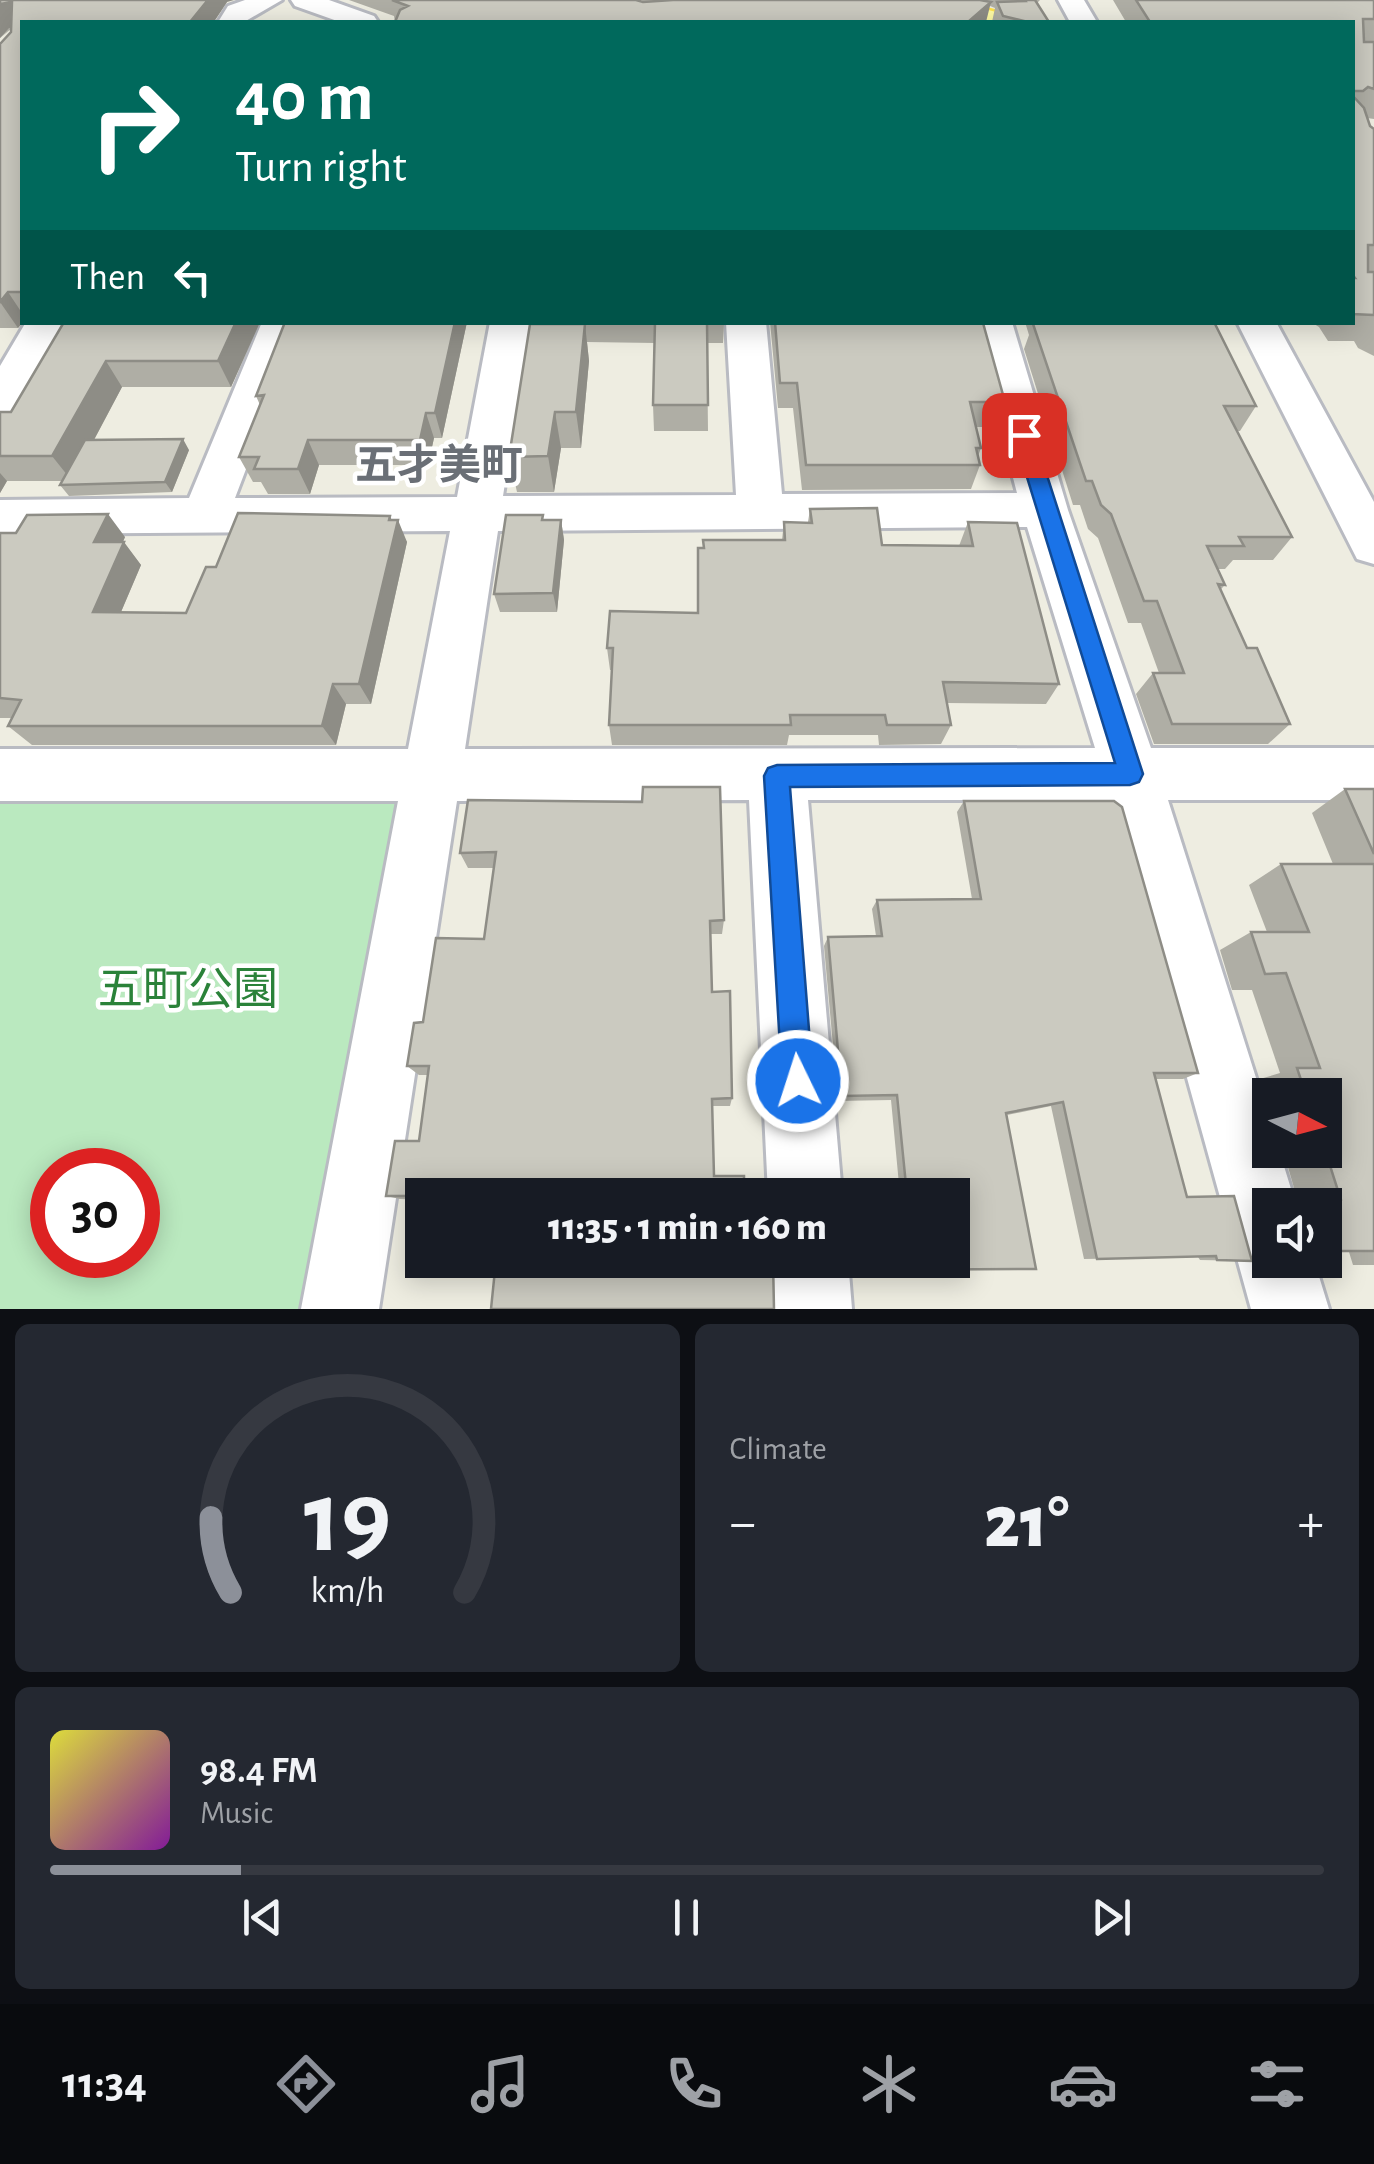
<!DOCTYPE html>
<meta charset="utf-8">
<style>
body{margin:0;font-family:"Alegreya Sans","Noto Sans JP",sans-serif;background:#242831;color:#f1f3f6;height:100vh;display:flex;flex-direction:column;font-size:38px;white-space:nowrap}
*{box-sizing:border-box;margin:0}
p{font-size:32px;color:#9ea1a6}
.icon{flex:none;width:55px;height:55px;fill:none;stroke:currentColor;stroke-width:2;stroke-linecap:round;stroke-linejoin:round}
.map{position:relative;height:1309px;overflow:hidden}
.drawer{display:flex;flex-direction:column;gap:15px;padding:15px;background:#0d0f14;flex:1}
.drawer>*{flex:none}
.banner{position:absolute;left:20px;top:20px;width:1335px;height:305px;border-radius:0px;box-shadow:0 5px 25px #0003;background:#00695c;color:#fff;overflow:hidden}
.needle{width:65px;rotate:96deg}
.fabs{position:absolute;left:1252px;top:1078px;display:grid;gap:20px}
.fabs a{display:grid;place-items:center;width:90px;height:90px;border-radius:0px;background:#171b24;box-shadow:0 5px 25px #0003;font-size:50px}
.speed{position:absolute;left:30px;top:1148px;display:flex;gap:20px;font-size:50px;font-weight:700;text-align:center}
.speed>*{display:grid;place-content:center;width:130px;height:130px;border-radius:50%;background:#171b24;box-shadow:0 5px 25px #0003;line-height:1}
.speed .limit{border:15px solid #d22;background:#fff;color:#111}
.pin{position:absolute;display:grid;place-items:center;width:85px;height:85px;color:#fff;margin:-42px;border-radius:20px;box-shadow:0 5px 15px #0006}
.me{position:absolute;width:110px;margin:-55px;rotate:356deg;stroke-linejoin:round;filter:drop-shadow(0 0 8px #0008)}
.turn{display:flex;align-items:center;gap:35px;height:210px;padding:0 50px;font-size:45px}
.turn .icon{width:130px;height:130px;stroke-width:2.5}
.turn b{display:block;font-size:70px;line-height:85px}
.then{display:flex;align-items:center;height:95px;padding:0 50px;background:#0003;gap:20px;font-size:38px}
.big{font-size:75px;font-weight:800;line-height:1.1}
.drawer .widget{flex:1;display:flex;flex-direction:column;justify-content:center;gap:15px;min-width:0;padding:0 35px;border-radius:15px;background:#242831}
.drawer .dial{align-items:center;gap:0}
.dial svg{height:260px;overflow:visible;fill:none;stroke:#363941;stroke-width:7;stroke-linecap:round;text-anchor:middle}
.dial text{fill:#f1f3f6;stroke:none}
.song{display:flex;align-items:center;gap:30px}
.cover{width:120px;height:120px;border-radius:15px;background:linear-gradient(135deg,hsl(60 70% 55%),hsl(290 70% 35%))}
.played{height:10px;border-radius:5px;background:linear-gradient(90deg,#8c9099 15%,#363941 15%)}
.keys{display:flex;justify-content:space-around;direction:ltr}
.heat{display:flex;justify-content:space-between;align-items:center;font-size:55px;direction:ltr}
.drawer .tiles{flex:1;display:grid;gap:15px;grid-template-columns:1fr 1fr}
.widget:last-child{grid-column:span 2}
.trip{position:absolute;left:405px;top:1178px;width:565px;height:100px;border-radius:0px;background:#171b24;box-shadow:0 5px 25px #0003;font-weight:800;line-height:100px;text-align:center}
.menu{display:flex;height:160px;justify-content:space-around;align-items:center;background:#090b0e;color:#9ea1a6}
.menu .icon{width:70px;height:70px}
.menu .on{color:#8c9099}
.menu b{font-size:45px;color:#f1f3f6}
.map>svg:first-child{display:block}
.green{fill:#bae9bf;fill-rule:evenodd}
.lines{fill:none;stroke-linecap:round;stroke-linejoin:round}
.minor-casing{stroke:#b9bbc2;stroke-width:6}
.major-casing{stroke:#ffe149;stroke-width:5}
.minor{fill:#fff;fill-rule:evenodd}
.major{fill:#fffba5;fill-rule:evenodd}
.wall{fill:#afaea5}
.shaded-wall{fill:#8e8d86}
.building{fill:#cbcac0;stroke:#8e8d86;stroke-width:2.5}
.route{fill:#1a73e8;stroke:#114b97;stroke-width:2.5}
.labels{text-anchor:middle;stroke-width:9;stroke-linejoin:round;paint-order:stroke}
.quarter-label{font-size:42px;font-weight:bold;fill:#6a6f76;stroke:#fff}
.near-park-label{font-size:45px;fill:#2a8239;stroke:#fff}
</style>
<div class="map">
<svg width="1374" height="1309" viewBox="0 0 1374 1309">
<rect width="100%" height="100%" fill="#eeede1"/>
<path class="green" d="M0,799L413,802L321,1309H0ZM52,1170H138V1255H52Z"/>
<g class="lines">
<defs>
<path id="minor" d="M245,0H282L244,22H218L228,6Z
M291,0H329L374,16L378,22H340L295,6Z
M1058,0H1084L1097,22H1070Z
M26,322H65L15,411L0,415V366Z
M262,322H302L235,498L457,497L490,322H530L503,496L736,495L726,322H766L782,494L1017,493L972,322H1012L1068,510L1151,748H1374V800H1168L1270,1122V1150H1279L1296,1205H1270V1260H1314L1329,1309H1251L1110,800H808L842,1195H768L749,800L457,801L379,1309H301L398,801H0V749H408L450,531L0,534V500L189,498ZM1027,527L1095,748L465,749L498,531Z
M1237,322H1276L1374,502V564L1357,559Z
M772,1260H848L852,1309H774Z"/>
<path id="major" d="M901,0H949L1012,16L1016,22H970L905,6Z"/>
</defs>
<use href="#minor" class="minor-casing"/>
<use href="#major" class="major-casing"/>
<use href="#minor" class="minor"/>
<use href="#major" class="major"/>
</g>
<path class="wall" d="M0,0L227,2L215,20V22H22L23,322L18,328H0V44L11,32L12,28L0,38Z
M349,0H636L643,2H646L640,0H1040L1037,3L1049,22H992L995,8L990,6L395,22L394,16Z
M1113,0H1374V119L1367,118L1370,126L1374,129V356L1358,348L1354,341H1328L1319,327L1311,322H1352V22H1126Z
M60,322H260L231,387H122L94,440L189,450L172,492L69,496L60,485L62,481H7L0,493V412H11L62,326Z
M285,322H467L442,438H434L428,465H319L310,494H268L261,482H253L239,457L260,405L256,396Z
M564,322H724L723,343H707L708,431H654L653,405L655,343L587,342L589,361L581,448H561L554,492H517L509,457Z
M770,322H945L1005,402L996,427H976L981,448L978,456L980,465L971,489L802,490L793,408H778Z
M1025,322H1214L1256,406L1240,431H1237L1292,537L1273,560H1233L1225,569H1218L1225,585L1220,590L1247,648L1290,724L1268,744H1154L1136,694L1153,673H1159L1141,623H1128L1098,538L1088,529L1080,505H1073L1024,349L1029,335Z
M810,509L882,545L959,546L968,522L1059,684L1046,704L947,703L951,725L941,744L879,745L878,735H789L787,745H612L609,725L612,670H610L607,648L698,613L782,540L784,522H808Z
M392,520L407,542L371,704H346L336,745H32L8,726L12,718H0V533L125,537L123,542L141,565L121,612L186,613L216,567Z
M544,520H561L564,540L557,612H500L494,594Z
M1345,789H1374V1265H1353L1349,1252H1325V1205H1299L1283,1150H1325V1095H1270V1110L1260,1079L1280,1073L1252,990H1232L1220,950L1251,932H1267L1249,885L1281,864H1333L1312,813Z
M468,800L724,920L722,934H711L712,992L732,1098L730,1106H712L422,1195V1200L400,1199L386,1196L419,1141L428,1075H419L407,1066L423,1022L484,939L494,868H468L460,853Z
M964,801L1198,1073L1183,1079H1155L1187,1197L1252,1261L1200,1260L1198,1257L1084,1259L1051,1106L1007,1115L1036,1269H853L851,1260H952V1195H900L891,1100L838,1101L824,946L828,937L876,936L872,909L877,900L972,899L957,812Z"/>
<path class="shaded-wall" d="M8,0H37L21,19L22,26L9,28L0,38V4Z
M207,0H234L227,2L215,20V22H190Z
M991,2L986,22H968Z
M8,292L22,313L23,322L18,328L0,302Z
M236,322H260L231,387L218,361Z
M455,322H467L442,438L435,413Z
M585,324L589,361L581,448L576,412Z
M106,361L122,387L72,481L52,456Z
M555,412L561,448L554,492L548,456Z
M426,413L434,438L428,465L420,440Z
M183,439L189,450L172,492L165,482Z
M308,440L319,465L310,494L298,469Z
M0,473L7,481L0,493Z
M108,514L125,537L112,565L94,542Z
M390,516L396,530L398,520L407,542L371,704L359,684Z
M561,520L564,540L557,612L553,593Z
M124,542L141,565L112,633L93,612Z
M333,684L346,704L336,745L322,726Z"/>
<path class="building" d="M0,0H207V1L190,22H22V292H8L0,302V44L11,32L12,2L0,4Z
M392,0H636L643,2L673,0H980L991,2L968,22H395L400,10L408,6Z
M1024,0H1035L1049,22H1028L1003,16L997,2L1025,1Z
M1136,0H1374V19H1363L1364,42H1374V89L1368,87L1363,91H1352V22H1150Z
M1352,95L1364,108L1370,126L1374,129V245H1368V272H1374V315L1352,314V278H1355L1352,274Z
M64,322H236L218,361H106L52,456H0V412H11Z
M285,322H455L435,413H426L420,440H308L298,469H254L259,457H239L264,395L256,396Z
M655,322H707L708,405H653Z
M775,322L983,323L1005,402H970L981,448H976L980,465H806L797,383H780Z
M1036,322H1214L1256,406H1224L1292,537H1239L1244,546H1207L1225,585L1218,584L1247,648H1257L1290,724H1172L1153,673H1184L1157,601H1144L1111,514L1101,505L1092,481H1086L1033,324Z
M530,324H585L576,412H555L548,456L509,457Z
M183,439L165,482L60,485L85,440Z
M877,508L882,545L973,546L968,522L1017,523L1059,684L943,682L951,725H887L885,715H790L791,725H609L613,648H607L610,611L698,613V548H704L703,540H785L784,522L812,523L810,509Z
M238,513L390,516L389,520H398L359,684H333L322,726H8L21,700L0,698V533H16L27,515L108,514L94,542H124L93,612L186,613L206,567H216Z
M506,515H543L542,520H561L553,593L494,594Z
M643,787H720L724,920L710,921L712,992L730,991L732,1098L712,1099L714,1176H744V1195L386,1196L395,1141H419L429,1066H407L414,1023L423,1022L436,938L484,939L496,852L460,853L468,800L642,802Z
M1345,789H1374V854Z
M964,801H1114L1122,807L1198,1073H1154L1187,1197L1234,1196L1252,1261L1217,1260L1216,1256L1097,1259L1063,1102L1006,1113L1036,1269L858,1270L856,1260H952V1195H907L897,1095L842,1096L828,937L882,936L877,900L981,899Z
M1281,864H1374V1251H1325V1205H1338L1341,1200L1325,1150V1095H1306L1297,1068H1320L1286,973L1265,974L1251,932H1309Z
M496,1260H773L774,1309H491Z"/>
<path class="route" d="M1024,429L1034,435L1143,774L1139,782L1130,785L790,787L813,1081L808,1091L798,1096L787,1091L782,1081L764,776L768,768L777,765L1115,763L1014,435Z"/>
<g class="labels">
<g class="quarter-label">
<text x="439" y="479">五才美町</text>
</g>
<g class="near-park-label">
<text x="188" y="1004">五町公園</text>
</g>
</g>
</svg>
<div class="fabs">
<a><svg class="needle" viewBox="-14 -14 28 28"><path d="M0-13l5 13h-10z" fill="#e53935"/><path d="M0 13l5-13h-10z" fill="#9ea1a6"/></svg></a>
<a><svg class="icon" aria-label="sound" viewBox="0 0 24 24"><path d="M4 9h4l5-4v14l-5-4H4zM17 9q2 3 0 6"/></svg></a>
</div>
<div class="speed"><div class="limit">30</div></div>
<div class="pin" style="left:1024px;top:435px;background:#d93025"><svg class="icon" aria-label="arrive" viewBox="0 0 24 24"><path d="M6 21V4h12l-3 4 3 4H6"/></svg></div>
<svg class="me" style="left:798px;top:1081px" viewBox="-20 -20 40 40"><circle r="17" fill="#1a73e8" stroke="#fff" stroke-width="3"/><path d="M0-11L8 9 0 5-8 9z" fill="#fff"/></svg>
<div class="trip">11:35 · 1 min · 160 m</div>
<div class="banner">
<div class="turn"><svg class="icon" aria-label="right" viewBox="0 0 24 24"><path d="M7 20v-9h11M14 6l5 5-5 5"/></svg><div><b>40 m</b>Turn right</div></div>
<div class="then">Then<svg class="icon" aria-label="left" viewBox="0 0 24 24"><path d="M17 20v-9H6M10 6l-5 5 5 5"/></svg></div>
</div>
</div>
<section class="drawer">
<div class="tiles">
<div class="widget dial"><svg viewBox="0 0 100 80">
<path d="M14 69A42 42 0 1 1 86 69"/>
<path d="M14 69A42 42 0 0 1 8 46" stroke="#8c9099"/>
<text x="50" y="56" font-size="32" font-weight="700">19</text>
<text x="50" y="72" font-size="11">km/h</text>
</svg></div>
<div class="widget"><p>Climate</p>
<div class="heat"><a>−</a><b class="big">21°</b><a>+</a></div>
</div>
<div class="widget">
<div class="song"><i class="cover"></i><div><b>98.4 FM</b><p>Music</p></div></div>
<div class="played"></div>
<div class="keys"><svg class="icon" aria-label="previous" viewBox="0 0 24 24"><path d="M18 5L8 12l10 7zM5 5v14"/></svg><svg class="icon" aria-label="pause" viewBox="0 0 24 24"><path d="M8 5v14M16 5v14"/></svg><svg class="icon" aria-label="next" viewBox="0 0 24 24"><path d="M6 5l10 7-10 7zM19 5v14"/></svg></div>
</div>
</div>
</section>
<nav class="menu">
<b>11:34</b>
<svg class="icon on" aria-label="directions" viewBox="0 0 24 24"><path d="M12 3l9 9-9 9-9-9zM9 14v-3h6M13 9l2 2-2 2"/></svg>
<svg class="icon" aria-label="music" viewBox="0 0 24 24"><path d="M9 18V5l10-2v13"/><circle cx="6" cy="18" r="3"/><circle cx="16" cy="16" r="3"/></svg>
<svg class="icon" aria-label="phone" viewBox="0 0 24 24"><path d="M5 4h4l2 5-3 2q2 4 5 5l2-3 5 2v4C11 20 4 13 5 4z"/></svg>
<svg class="icon" aria-label="climate" viewBox="0 0 24 24"><path d="M12 3v18M4 7l16 10M4 17L20 7"/></svg>
<svg class="icon" aria-label="car" viewBox="0 0 24 24"><path d="M5 17H2v-5l4-1 3-4h7l3 4 3 1v5h-3M9 17h6M6 11h13"/><circle cx="7" cy="17" r="2"/><circle cx="17" cy="17" r="2"/></svg>
<svg class="icon" aria-label="filters" viewBox="0 0 24 24"><path d="M4 7h16M4 17h16"/><circle cx="9" cy="7" r="2"/><circle cx="15" cy="17" r="2"/></svg>
</nav>
